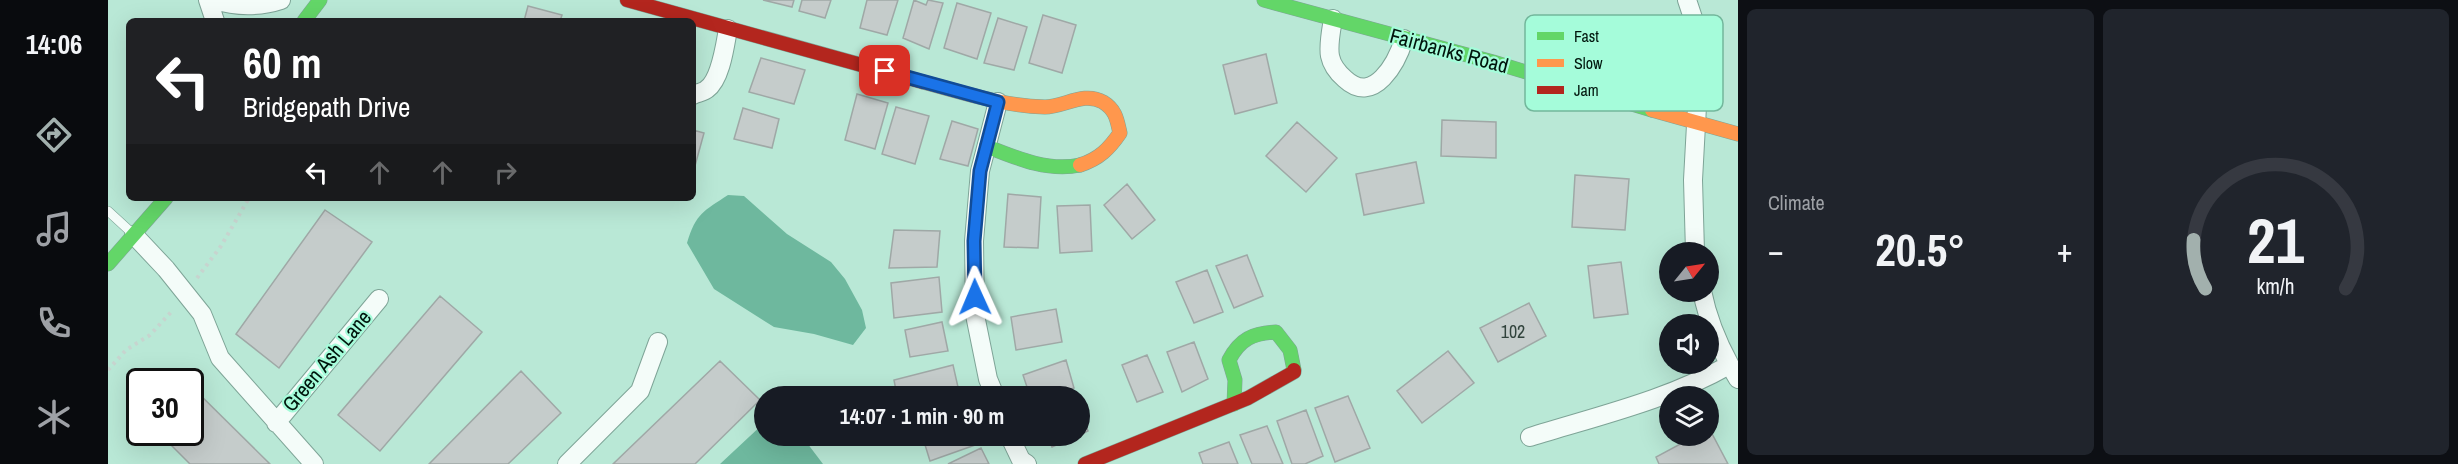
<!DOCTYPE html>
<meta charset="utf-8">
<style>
body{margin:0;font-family:"Archivo Narrow",sans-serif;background:#20242c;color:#f1f3f6;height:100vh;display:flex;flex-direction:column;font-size:22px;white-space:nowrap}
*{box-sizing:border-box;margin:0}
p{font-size:20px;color:#9ea1a6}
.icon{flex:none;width:33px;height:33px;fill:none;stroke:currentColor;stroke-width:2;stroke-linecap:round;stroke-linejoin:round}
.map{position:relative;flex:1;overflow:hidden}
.drawer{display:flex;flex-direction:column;gap:9px;padding:9px;background:#0d0f14;width:720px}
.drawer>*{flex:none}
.guide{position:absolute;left:18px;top:18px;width:570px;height:183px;border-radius:9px;box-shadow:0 6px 24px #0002;background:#202124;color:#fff;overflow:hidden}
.needle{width:39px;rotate:60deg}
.buttons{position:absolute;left:1551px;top:242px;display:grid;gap:12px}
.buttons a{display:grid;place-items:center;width:60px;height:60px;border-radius:50%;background:#171b24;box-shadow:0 6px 24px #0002;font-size:30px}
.speed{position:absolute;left:18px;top:368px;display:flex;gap:12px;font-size:30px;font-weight:700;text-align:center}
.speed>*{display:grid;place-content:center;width:78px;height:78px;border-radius:50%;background:#171b24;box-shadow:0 6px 24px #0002;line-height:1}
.speed .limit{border:3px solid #111;border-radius:9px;background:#fff;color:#111}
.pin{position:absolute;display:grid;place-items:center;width:51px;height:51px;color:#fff;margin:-26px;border-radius:12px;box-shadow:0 3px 9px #0006}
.me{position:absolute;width:66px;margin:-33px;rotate:359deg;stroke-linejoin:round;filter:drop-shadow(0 0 4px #0008)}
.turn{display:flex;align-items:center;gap:21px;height:126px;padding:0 18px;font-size:27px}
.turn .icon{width:78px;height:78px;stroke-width:2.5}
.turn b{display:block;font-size:42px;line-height:51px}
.lanes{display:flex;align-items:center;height:57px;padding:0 18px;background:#0003;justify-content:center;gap:30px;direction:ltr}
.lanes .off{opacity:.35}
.big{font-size:45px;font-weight:800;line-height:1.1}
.drawer .widget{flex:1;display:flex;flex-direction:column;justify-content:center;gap:9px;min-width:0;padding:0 21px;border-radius:9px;background:#20242c}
.drawer .dial{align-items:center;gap:0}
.dial svg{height:156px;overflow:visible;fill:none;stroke:#363941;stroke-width:7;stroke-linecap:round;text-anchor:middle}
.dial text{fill:#f1f3f6;stroke:none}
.heat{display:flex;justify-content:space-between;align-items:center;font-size:33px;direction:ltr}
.drawer .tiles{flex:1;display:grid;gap:9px;grid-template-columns:repeat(2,1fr)}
.trip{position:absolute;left:646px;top:386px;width:336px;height:60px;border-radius:30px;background:#171b24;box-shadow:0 6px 24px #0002;font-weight:800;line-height:60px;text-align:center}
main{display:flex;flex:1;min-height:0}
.tabs{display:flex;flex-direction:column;width:108px;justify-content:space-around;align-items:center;background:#090b0e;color:#9ea1a6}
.tabs .icon{width:42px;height:42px}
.tabs .selected{color:#a2b0ad}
.tabs b{font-size:27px;color:#f1f3f6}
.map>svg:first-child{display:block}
.water{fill:#6eb89e}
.building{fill:#c5cccb;stroke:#9fa8a6;stroke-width:1.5}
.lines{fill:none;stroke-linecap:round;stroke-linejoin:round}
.lane-casing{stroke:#7ea497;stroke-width:10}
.street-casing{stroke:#7ea497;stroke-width:20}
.fast-casing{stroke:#7ea497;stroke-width:15}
.slow-casing{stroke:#7ea497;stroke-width:15}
.jam-casing{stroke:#7ea497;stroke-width:15}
.path{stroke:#c7d4cf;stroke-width:4;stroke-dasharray:3 4.5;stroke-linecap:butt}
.lane{stroke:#f4fcf9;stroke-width:9}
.street{stroke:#f4fcf9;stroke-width:18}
.fast{stroke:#63d668;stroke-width:14}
.slow{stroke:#ff974d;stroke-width:14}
.jam{stroke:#b3261e;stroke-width:14}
.route-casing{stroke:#114b97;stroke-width:15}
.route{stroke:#1a73e8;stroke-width:10}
.labels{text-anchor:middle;stroke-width:4.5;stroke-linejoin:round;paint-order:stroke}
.number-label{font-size:18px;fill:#31433c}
.street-label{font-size:21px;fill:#00150c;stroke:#a5fcda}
.key{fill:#a5fcda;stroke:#73b79c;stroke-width:1.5}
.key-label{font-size:16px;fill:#00150c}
</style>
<main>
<nav class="tabs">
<b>14:06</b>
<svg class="icon selected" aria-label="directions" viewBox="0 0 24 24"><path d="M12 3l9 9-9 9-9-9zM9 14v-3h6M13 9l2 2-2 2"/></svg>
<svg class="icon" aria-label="music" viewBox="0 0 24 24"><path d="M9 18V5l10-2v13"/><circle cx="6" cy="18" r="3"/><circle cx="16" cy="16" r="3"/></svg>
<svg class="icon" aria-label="phone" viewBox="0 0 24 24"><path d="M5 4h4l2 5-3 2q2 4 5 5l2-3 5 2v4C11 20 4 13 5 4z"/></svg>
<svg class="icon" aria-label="climate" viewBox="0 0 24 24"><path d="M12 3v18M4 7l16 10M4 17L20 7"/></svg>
</nav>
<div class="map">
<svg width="1630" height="464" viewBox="0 0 1630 464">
<rect width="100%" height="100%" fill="#b9e8d6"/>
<path class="water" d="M620,195L636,196L679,234L723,262L737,279L754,310L758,328L745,345L706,334L666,327L606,289L579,243C588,213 596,211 620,195Z
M657,422V435H693L715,464H612Z"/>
<path class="building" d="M655,0H686L684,7Z
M694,0H723L717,18L691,11Z
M759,0H790L779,35L752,28Z
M806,0L818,5L820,0L835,3L821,49L795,38Z
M849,3L883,13L869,59L836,48Z
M420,6L454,15L452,21H416Z
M935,15L968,25L954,73L921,63Z
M890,18L919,27L906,70L876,63Z
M1158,54L1169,103L1127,114L1115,65Z
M653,58L697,70L686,104L641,92Z
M749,94L780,103L767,149L737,140Z
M788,107L821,116L807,164L774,154Z
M635,108L671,119L664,148L626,139Z
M1334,120L1388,122V158L1333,156Z
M844,121L870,129L860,166L832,159Z
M1189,122L1229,158L1198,192L1158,156Z
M585,130L596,133L585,173Z
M1308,162L1316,203L1256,215L1248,174Z
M1467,175L1521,179L1517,230L1464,227Z
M1019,184L1047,220L1024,239L996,205Z
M900,194L933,197L930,248L896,247Z
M982,205L984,251L952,253L949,206Z
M217,210L264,242L171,368L128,334Z
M786,230L832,231L829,267L781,268Z
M1139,255L1155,296L1126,308L1108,266Z
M1513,262L1520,314L1486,318L1480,266Z
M1099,270L1115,312L1086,323L1068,282Z
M831,277L834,312L786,318L783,283Z
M332,296L374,332L272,451L230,415Z
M1421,303L1438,336L1390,362L1372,328Z
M948,309L954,342L908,350L903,317Z
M834,322L840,351L802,357L797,330Z
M1086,342L1100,379L1074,392L1059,352Z
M1340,351L1366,383L1314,423L1289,391Z
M1039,355L1055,392L1029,402L1014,365Z
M958,360L966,388L942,396H922L915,375Z
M612,361L652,400L587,464H505Z
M845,365L852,396H789L786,380Z
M413,371L453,413L400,464H321Z
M82,385L162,464H82L50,432H82Z
M1240,396L1262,448L1227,462L1207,408Z
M1198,410L1215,456L1197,464H1184L1169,421Z
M972,411L980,431L972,435Z
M1159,426L1175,464H1144L1132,435Z
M1601,428L1620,464H1551L1548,457L1589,435H1600Z
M814,435H867L870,444L822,461Z
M939,435H971L944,447Z
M1121,442L1130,464H1095L1091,453Z
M873,448L881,464H840Z"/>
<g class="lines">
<defs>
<path id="lane" d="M0,211L24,233"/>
<path id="street" d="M100,0L107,21
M107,0C128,7 152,7 173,0
M1579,0L1589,30L1592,51L1585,180L1587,252
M1225,19C1223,31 1220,45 1222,56C1224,66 1230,73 1237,79C1266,106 1289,62 1296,39
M585,95C589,93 596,92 599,89C613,79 617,45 620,29
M26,235L58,269L94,314L112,358L206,464
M1594,291C1600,321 1614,353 1630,379
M887,396L880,379L867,315L866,241L872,171L890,102
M168,423L271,299
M901,435L913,460L919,464
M1422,437C1489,416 1560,400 1621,365
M459,464L532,391L550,342"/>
<path id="fast" d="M1156,0L1385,62L1544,110
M196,21L212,0
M878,146C908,158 940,172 972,165
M0,264L58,198
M1126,404L1127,380L1121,360C1132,339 1145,333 1168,332L1182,350L1186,370"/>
<path id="slow" d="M815,82C856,93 895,106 937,107C956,107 976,91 995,102C1008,110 1009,120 1012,133C1001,149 991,159 972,165
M1544,110L1630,134"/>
<path id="jam" d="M519,0L815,82
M977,464L1140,398L1186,372V370"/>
</defs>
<use href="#lane" class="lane-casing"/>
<use href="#street" class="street-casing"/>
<use href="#fast" class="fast-casing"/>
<use href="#slow" class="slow-casing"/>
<use href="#jam" class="jam-casing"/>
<path class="path" d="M89,278L113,246L141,198
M0,370L18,350L42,335L65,310"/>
<use href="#lane" class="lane"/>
<use href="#street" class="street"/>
<use href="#fast" class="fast"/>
<use href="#slow" class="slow"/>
<use href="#jam" class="jam"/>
</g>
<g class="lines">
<defs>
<path id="route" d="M777,71L890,102L872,171L866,241L867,297"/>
</defs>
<use href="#route" class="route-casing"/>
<use href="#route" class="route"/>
</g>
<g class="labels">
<g class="number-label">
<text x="1405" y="338">102</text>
</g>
<g class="street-label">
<text transform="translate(1341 51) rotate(15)" y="7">Fairbanks Road</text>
<text transform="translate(219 361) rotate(-50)" y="7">Green Ash Lane</text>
</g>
</g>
<rect x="1417" y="15" width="198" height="96" rx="9" class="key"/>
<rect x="1429" y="32" width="27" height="8" fill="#63d668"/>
<rect x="1429" y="59" width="27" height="8" fill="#ff974d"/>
<rect x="1429" y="86" width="27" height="8" fill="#b3261e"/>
<g class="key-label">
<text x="1466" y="42">Fast</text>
<text x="1466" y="69">Slow</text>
<text x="1466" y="96">Jam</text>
</g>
</svg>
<div class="buttons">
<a><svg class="needle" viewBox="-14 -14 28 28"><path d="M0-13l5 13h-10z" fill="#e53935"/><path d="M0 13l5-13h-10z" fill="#9ea1a6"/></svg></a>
<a><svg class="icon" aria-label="sound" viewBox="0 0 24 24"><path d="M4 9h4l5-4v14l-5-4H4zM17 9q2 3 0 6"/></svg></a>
<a><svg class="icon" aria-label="layers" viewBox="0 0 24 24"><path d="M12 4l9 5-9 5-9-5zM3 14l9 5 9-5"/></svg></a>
</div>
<div class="speed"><div class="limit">30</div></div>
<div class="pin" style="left:777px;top:71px;background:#d93025"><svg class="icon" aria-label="arrive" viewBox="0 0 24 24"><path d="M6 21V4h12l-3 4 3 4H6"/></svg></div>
<svg class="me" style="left:867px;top:297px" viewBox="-20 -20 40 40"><path d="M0-17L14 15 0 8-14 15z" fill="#1a73e8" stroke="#fff" stroke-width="4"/></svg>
<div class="trip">14:07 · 1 min · 90 m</div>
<div class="guide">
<div class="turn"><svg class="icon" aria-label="left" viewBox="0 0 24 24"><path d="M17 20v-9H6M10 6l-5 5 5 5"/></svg><div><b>60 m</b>Bridgepath Drive</div></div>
<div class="lanes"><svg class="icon" aria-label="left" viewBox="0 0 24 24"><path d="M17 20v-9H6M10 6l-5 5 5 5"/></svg><svg class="icon off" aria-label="ahead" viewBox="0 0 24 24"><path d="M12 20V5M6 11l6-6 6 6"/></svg><svg class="icon off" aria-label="ahead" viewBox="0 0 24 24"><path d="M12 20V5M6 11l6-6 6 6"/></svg><svg class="icon off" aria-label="right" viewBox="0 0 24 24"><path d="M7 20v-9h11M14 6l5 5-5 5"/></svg></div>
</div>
</div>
<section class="drawer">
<div class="tiles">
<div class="widget"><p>Climate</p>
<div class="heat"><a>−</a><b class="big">20.5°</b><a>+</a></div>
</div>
<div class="widget dial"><svg viewBox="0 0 100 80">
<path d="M14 69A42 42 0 1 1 86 69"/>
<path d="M14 69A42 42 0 0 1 8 44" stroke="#a2b0ad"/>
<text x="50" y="56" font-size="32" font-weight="700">21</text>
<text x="50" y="72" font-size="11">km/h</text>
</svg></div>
</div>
</section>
</main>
